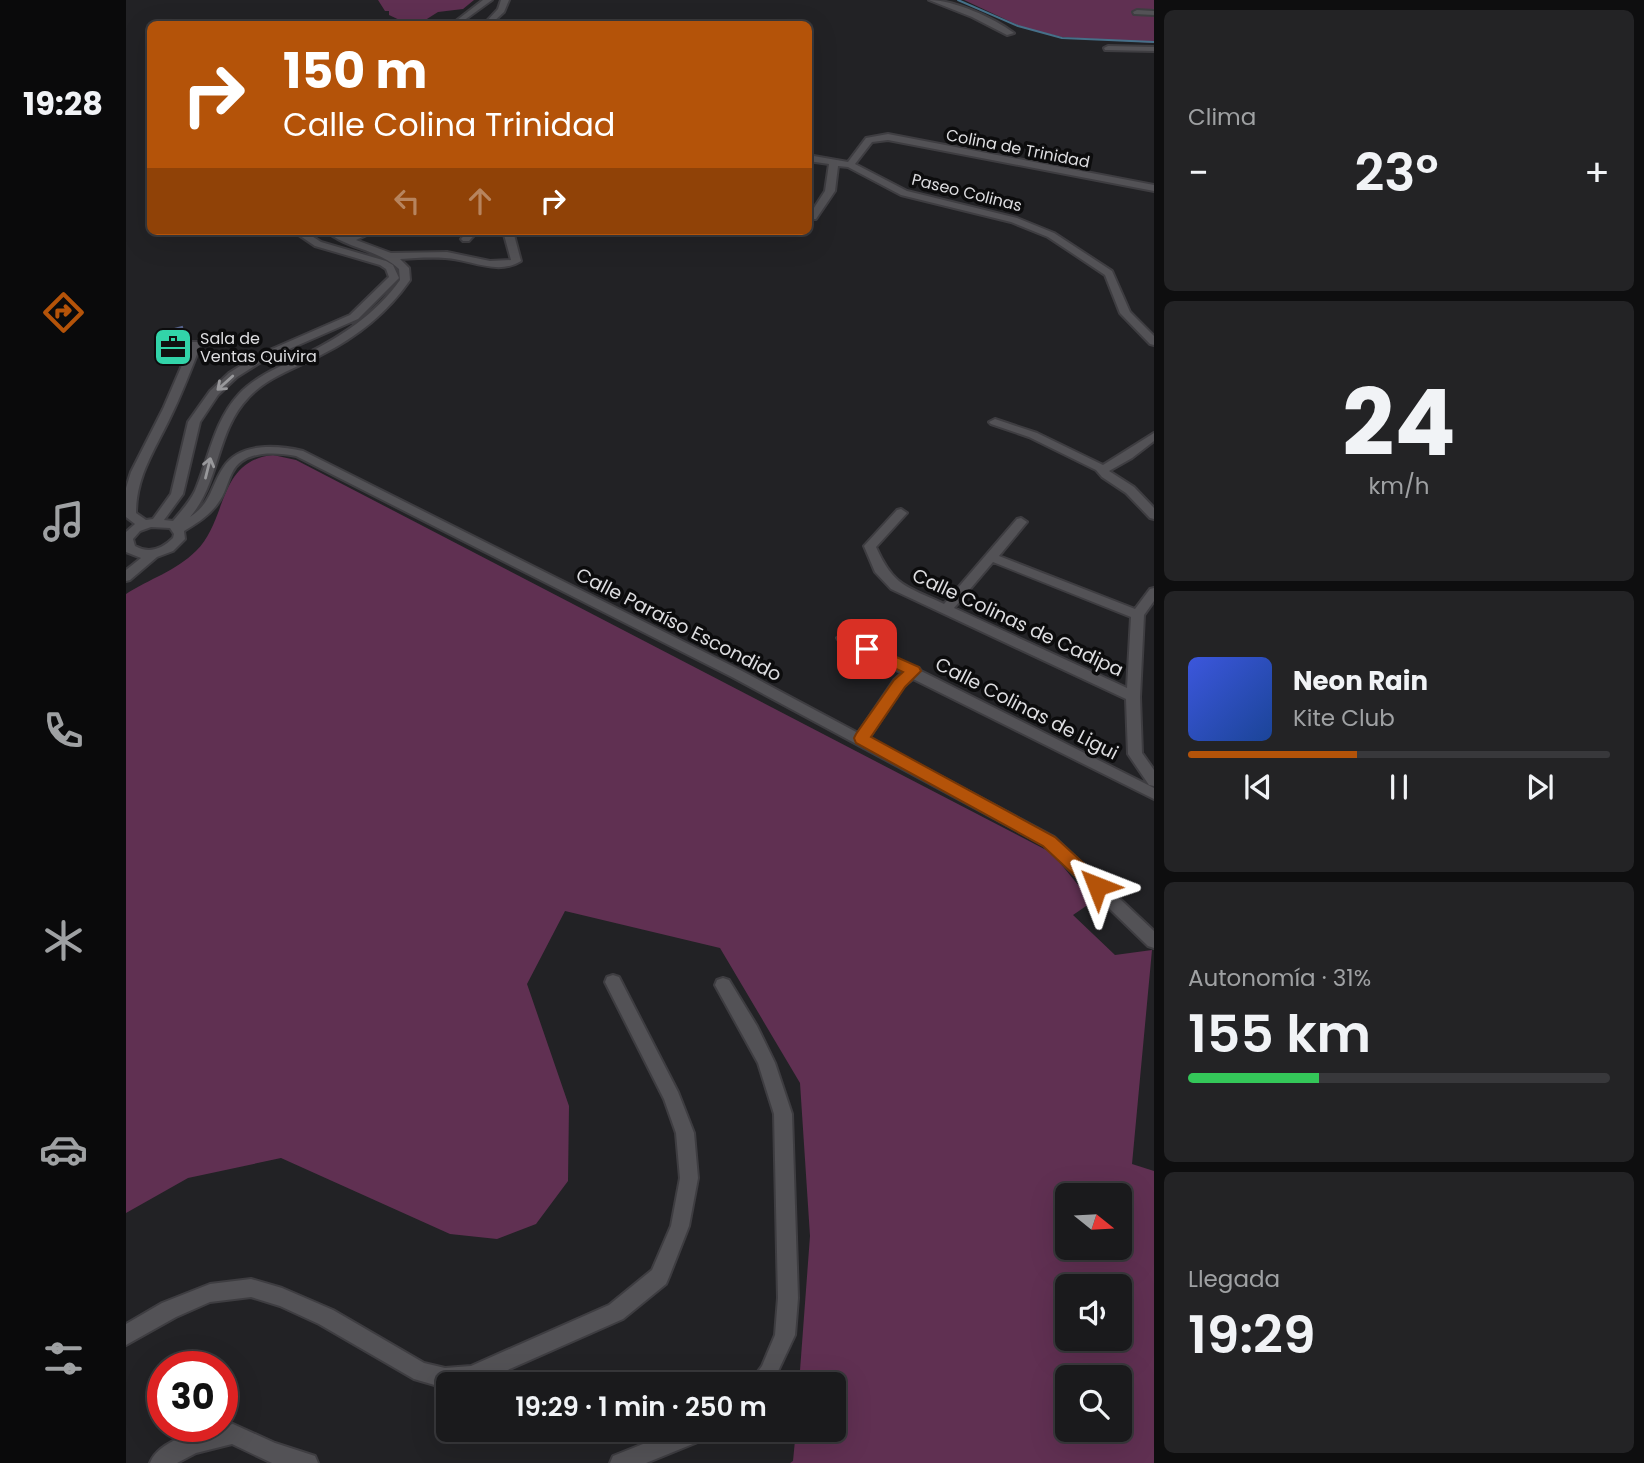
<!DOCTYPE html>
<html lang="es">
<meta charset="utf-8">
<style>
body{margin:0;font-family:Poppins,sans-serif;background:#232325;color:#f1f3f6;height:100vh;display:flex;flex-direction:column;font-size:26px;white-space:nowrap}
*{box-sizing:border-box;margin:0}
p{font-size:23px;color:#9fa1a3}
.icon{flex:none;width:38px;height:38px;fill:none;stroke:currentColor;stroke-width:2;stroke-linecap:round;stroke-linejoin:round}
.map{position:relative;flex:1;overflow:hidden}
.details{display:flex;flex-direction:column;gap:10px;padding:10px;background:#0e0e0f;width:490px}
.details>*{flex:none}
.hud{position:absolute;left:21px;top:21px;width:665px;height:214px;border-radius:10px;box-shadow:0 7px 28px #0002,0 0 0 2px #38383b;background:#b45309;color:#fff;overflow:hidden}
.needle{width:46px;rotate:108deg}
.buttons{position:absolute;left:929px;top:1183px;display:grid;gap:14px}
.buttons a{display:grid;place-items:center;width:77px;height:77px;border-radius:10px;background:#1a1a1c;box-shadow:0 7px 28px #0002,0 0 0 2px #38383b;font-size:35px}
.speed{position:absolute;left:21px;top:1351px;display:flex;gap:14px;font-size:35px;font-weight:700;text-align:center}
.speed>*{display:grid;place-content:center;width:91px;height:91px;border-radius:50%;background:#1a1a1c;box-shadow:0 7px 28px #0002,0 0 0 2px #38383b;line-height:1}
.speed .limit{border:10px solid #d22;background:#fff;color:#111}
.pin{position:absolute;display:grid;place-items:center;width:60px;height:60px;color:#fff;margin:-30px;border-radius:14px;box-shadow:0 4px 10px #0006}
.me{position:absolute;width:77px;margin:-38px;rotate:315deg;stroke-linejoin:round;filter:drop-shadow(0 0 5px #0008)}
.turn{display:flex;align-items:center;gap:24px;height:147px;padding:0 21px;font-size:32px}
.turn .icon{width:91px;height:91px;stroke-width:2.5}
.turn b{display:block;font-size:49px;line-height:60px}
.lanes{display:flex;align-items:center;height:66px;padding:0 21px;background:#0003;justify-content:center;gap:35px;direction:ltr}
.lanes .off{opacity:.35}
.big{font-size:52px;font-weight:600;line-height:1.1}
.details .widget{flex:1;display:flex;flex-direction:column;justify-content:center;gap:10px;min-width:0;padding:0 24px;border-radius:10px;background:#232325}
.details .dial{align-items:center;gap:0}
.dial b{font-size:91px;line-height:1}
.song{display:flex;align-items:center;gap:21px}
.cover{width:84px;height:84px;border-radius:10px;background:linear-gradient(135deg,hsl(230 70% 55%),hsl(220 70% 35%))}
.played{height:7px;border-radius:4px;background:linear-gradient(90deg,#b45309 40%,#38383b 40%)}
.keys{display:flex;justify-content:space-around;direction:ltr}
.heat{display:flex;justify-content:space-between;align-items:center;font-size:38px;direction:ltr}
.charge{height:10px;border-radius:5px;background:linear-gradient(90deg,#34c759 31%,#38383b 0)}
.trip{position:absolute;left:310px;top:1372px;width:410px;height:70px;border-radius:10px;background:#1a1a1c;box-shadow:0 7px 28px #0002,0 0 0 2px #38383b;font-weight:600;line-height:70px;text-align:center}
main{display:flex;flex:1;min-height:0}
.dock{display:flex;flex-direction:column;width:126px;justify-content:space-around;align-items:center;background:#0a0a0b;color:#9fa1a3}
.dock .icon{width:49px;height:49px}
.dock .active{color:#b45309}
.dock b{font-size:32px;color:#f1f3f6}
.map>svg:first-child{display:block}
.green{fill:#603052;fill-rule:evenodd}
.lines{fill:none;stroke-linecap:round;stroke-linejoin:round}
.stream{stroke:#467089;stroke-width:2}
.minor-casing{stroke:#3e3d41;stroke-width:4}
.minor{fill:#535256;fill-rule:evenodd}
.wall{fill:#293a6f}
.shaded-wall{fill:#1e294d}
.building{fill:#3c4c7c;stroke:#55628b;stroke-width:2}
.oneway{stroke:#98989b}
.route{fill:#b45309;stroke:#753606;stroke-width:2}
.labels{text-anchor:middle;stroke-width:7;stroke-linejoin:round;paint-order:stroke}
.far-street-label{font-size:16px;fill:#dddde0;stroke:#0c0c0d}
.far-poi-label{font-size:16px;fill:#dddde0;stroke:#0c0c0d;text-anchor:start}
.street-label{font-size:19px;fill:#dddde0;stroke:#0c0c0d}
</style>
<main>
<nav class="dock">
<b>19:28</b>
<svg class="icon active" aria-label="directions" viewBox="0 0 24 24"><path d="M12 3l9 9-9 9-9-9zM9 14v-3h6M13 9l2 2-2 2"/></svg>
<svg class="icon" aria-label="music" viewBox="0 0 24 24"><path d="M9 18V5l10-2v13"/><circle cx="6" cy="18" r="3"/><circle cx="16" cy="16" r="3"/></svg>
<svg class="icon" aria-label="phone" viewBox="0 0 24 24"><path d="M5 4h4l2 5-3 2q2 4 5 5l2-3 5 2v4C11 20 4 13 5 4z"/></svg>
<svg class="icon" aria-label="climate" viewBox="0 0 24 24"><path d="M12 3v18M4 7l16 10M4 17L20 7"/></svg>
<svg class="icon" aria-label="car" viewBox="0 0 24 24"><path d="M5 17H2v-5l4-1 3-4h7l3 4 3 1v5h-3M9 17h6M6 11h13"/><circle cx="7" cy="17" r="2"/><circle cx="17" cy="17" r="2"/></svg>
<svg class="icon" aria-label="filters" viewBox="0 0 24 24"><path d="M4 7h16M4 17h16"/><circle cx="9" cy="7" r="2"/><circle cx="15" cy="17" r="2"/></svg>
</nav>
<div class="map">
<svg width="1028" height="1463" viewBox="0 0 1028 1463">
<rect width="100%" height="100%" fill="#222225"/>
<path class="green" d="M252,0H348L337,9L312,12L293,24H282L263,15V11H259Z
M838,0H1028V43L936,37L898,28Z
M147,455L170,460L926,853L966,902L947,915L989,955L1026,950L1006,1164L1028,1171V1463H664L667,1461L670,1430H707V1384H673L684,1236L674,1083L594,948L439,911L401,984L443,1106L442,1181L410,1224L371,1239L324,1234L155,1158L62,1178L0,1213V594C23,579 50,571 70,551C102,520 91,461 147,455ZM994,1195V1248H942V1195ZM994,1286V1339H942V1286ZM994,1377V1430H942V1377Z"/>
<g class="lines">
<path class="stream" d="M832,0L892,26L936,38L1028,42"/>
<defs>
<path id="minor" d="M357,0H366L333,24H326Z
M375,0H383L378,12L365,24H358L372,9Z
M803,0C828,0 868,18 888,33L881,35L846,17Z
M1011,10L1028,11V15L1008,14L1007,12Z
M982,46L1028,47V51L979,50L978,48Z
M762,134L1028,185V191L762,140L746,142L729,164L781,191L891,218L928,233L986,271L1004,312L1028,336V345L1024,344L994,313L979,275L922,237L885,222L775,195L722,167L712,166L709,191L690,219H684L682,217L699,191L703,164L682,161V155L722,162L740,138Z
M167,231H178L195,242L260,261L267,265L273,278L232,319L138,360L111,377L92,395L74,422L57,494L38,520L47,521C55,511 63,503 69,491C83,458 88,421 113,394C130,376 155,366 178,355C215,337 250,314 274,280L273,269C252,249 221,249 200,231H212L222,236L235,231H249L230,240L265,253L321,252L364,261L385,260L377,231H387L395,261C372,276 343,259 319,258C304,257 289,258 274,259L283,268L284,280C261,313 231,337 195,355C170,368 141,377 122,398C90,431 94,483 64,517C86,502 84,488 97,468C113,442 151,445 177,451L616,671L732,733L768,680L776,673L713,641L711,638L718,634L723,635L786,667L793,668L795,671L1028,788V799L787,679L778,686L743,738L928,837L1028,931V948L1022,946L918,845L606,677L170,456C148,452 117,450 106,473C101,483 99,494 92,503C83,516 71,523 58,531L59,539L47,551L31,557L4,580L0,581V570L15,558L0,552V532L9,524L0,517V488L5,472L37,409L66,342H74L75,344C65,370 55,396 43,420C28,451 10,477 10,513L20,520L27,519L45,494L62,422L84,391L103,373L130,356L224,315L263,277L260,269L254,265L189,246ZM25,527L44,528L48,534L47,538C36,549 23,554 9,546L7,539L14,531Z
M342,231H352L343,241H337L335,239Z
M869,419L911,433L977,465L1028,433V441L1006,458L983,471L1008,487L1028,508V519L1024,518L1000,493L976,477L970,470L903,437L865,424L863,422Z
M775,509L781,513L750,547C768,587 780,586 818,604L891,519L895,518L901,522L873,556L1009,609L1024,589L1028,588V601L1018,615L1014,697L1016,753L1028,770V786L1023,785L1002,754L1000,699L765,589L749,572L738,546L771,510ZM867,562L1005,617L1001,688L828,608Z
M487,975L493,977L552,1092L568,1133L572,1178L563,1226L543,1277L540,1284L497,1319L350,1384H322V1388H319L288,1379L193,1324L154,1306L125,1297L84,1302L50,1317L0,1345V1324L36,1303L84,1284L125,1279L156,1288L207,1310L298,1363L319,1368L345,1366L483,1305L526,1270L545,1226L554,1178L550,1133L538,1099L479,982L481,977Z
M597,978L603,980L631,1026L649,1063L666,1114L672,1298L669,1335L646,1384H623L636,1366L649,1335L652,1298L648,1114L632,1063L589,985L591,980Z
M107,1424L149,1443L189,1456L192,1463H146L106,1444L70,1453L51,1463H24C34,1437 82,1429 107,1424Z
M552,1430H587L584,1437L520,1463H484L487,1456Z"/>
</defs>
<use href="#minor" class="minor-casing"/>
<use href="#minor" class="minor"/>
</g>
<path class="wall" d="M56,327L60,344L51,353L45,355L35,353L31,340Z"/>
<path class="shaded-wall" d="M58,334L60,344L51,353L45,355L43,346Z"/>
<path class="building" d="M56,327L58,334L48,344L43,346L32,343L34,340H31L41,331Z"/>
<defs><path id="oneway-shaft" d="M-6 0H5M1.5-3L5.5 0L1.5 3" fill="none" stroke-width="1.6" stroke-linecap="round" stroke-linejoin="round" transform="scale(1.75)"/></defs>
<g class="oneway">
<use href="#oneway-shaft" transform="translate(99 383) rotate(138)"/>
<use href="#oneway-shaft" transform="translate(82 468) rotate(-76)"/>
</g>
<path class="route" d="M741,644L793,667L795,671L779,687L745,737L929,837L977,881L980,886L977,891H965L917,846L730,743L728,738L730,734L768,680L777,672L736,653L734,649L736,645Z"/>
<defs>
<symbol id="office-square" viewBox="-11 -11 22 22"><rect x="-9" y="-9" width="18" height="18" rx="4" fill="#32d4a9" stroke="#0c0c0d"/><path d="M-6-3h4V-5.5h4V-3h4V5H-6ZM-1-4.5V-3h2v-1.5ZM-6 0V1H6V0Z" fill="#111"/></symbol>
</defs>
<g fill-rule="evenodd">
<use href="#office-square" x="25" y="325" width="44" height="44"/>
</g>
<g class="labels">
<g class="far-street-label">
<text transform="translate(892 148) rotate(11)" y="6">Colina de Trinidad</text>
<text transform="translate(841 192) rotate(14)" y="6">Paseo Colinas</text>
</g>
<g class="far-poi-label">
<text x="74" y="344">Sala de<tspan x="74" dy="18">Ventas Quivira</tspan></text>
</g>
<g class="street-label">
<text transform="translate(892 622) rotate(25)" y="7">Calle Colinas de Cadipa</text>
<text transform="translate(553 624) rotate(27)" y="7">Calle Paraíso Escondido</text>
<text transform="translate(901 708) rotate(27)" y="7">Calle Colinas de Ligui</text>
</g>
</g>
</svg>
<div class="buttons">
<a><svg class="needle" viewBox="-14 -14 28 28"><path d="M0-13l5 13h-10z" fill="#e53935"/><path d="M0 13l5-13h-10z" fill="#9fa1a3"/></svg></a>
<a><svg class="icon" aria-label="sound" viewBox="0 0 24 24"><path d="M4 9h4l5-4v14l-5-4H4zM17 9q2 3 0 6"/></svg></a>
<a><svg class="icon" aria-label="search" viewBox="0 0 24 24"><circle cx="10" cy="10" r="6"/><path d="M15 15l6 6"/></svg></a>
</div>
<div class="speed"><div class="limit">30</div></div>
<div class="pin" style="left:741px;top:649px;background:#d93025"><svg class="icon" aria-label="arrive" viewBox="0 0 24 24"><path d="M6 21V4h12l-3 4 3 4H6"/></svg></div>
<svg class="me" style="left:971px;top:886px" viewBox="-20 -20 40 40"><path d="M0-17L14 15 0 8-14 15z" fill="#b45309" stroke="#fff" stroke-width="4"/></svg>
<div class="trip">19:29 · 1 min · 250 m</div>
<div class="hud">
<div class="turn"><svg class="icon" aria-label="right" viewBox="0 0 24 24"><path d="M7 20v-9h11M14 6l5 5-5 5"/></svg><div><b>150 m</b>Calle Colina Trinidad</div></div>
<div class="lanes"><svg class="icon off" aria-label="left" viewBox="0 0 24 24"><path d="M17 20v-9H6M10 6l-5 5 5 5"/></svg><svg class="icon off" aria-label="ahead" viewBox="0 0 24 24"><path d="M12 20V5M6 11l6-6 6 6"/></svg><svg class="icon" aria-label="right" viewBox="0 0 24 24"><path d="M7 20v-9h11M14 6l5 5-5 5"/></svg></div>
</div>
</div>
<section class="details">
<div class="widget"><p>Clima</p>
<div class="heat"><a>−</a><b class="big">23°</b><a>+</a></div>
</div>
<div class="widget dial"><b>24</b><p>km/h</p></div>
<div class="widget">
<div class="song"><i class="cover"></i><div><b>Neon Rain</b><p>Kite Club</p></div></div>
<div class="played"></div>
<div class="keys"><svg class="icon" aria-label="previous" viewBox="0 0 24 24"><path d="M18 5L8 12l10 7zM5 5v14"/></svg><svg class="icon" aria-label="pause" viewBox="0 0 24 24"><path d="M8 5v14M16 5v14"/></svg><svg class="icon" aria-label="next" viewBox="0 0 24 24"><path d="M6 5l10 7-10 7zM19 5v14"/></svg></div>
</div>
<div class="widget"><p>Autonomía · 31%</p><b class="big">155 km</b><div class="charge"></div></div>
<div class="widget"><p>Llegada</p><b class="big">19:29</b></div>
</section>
</main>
